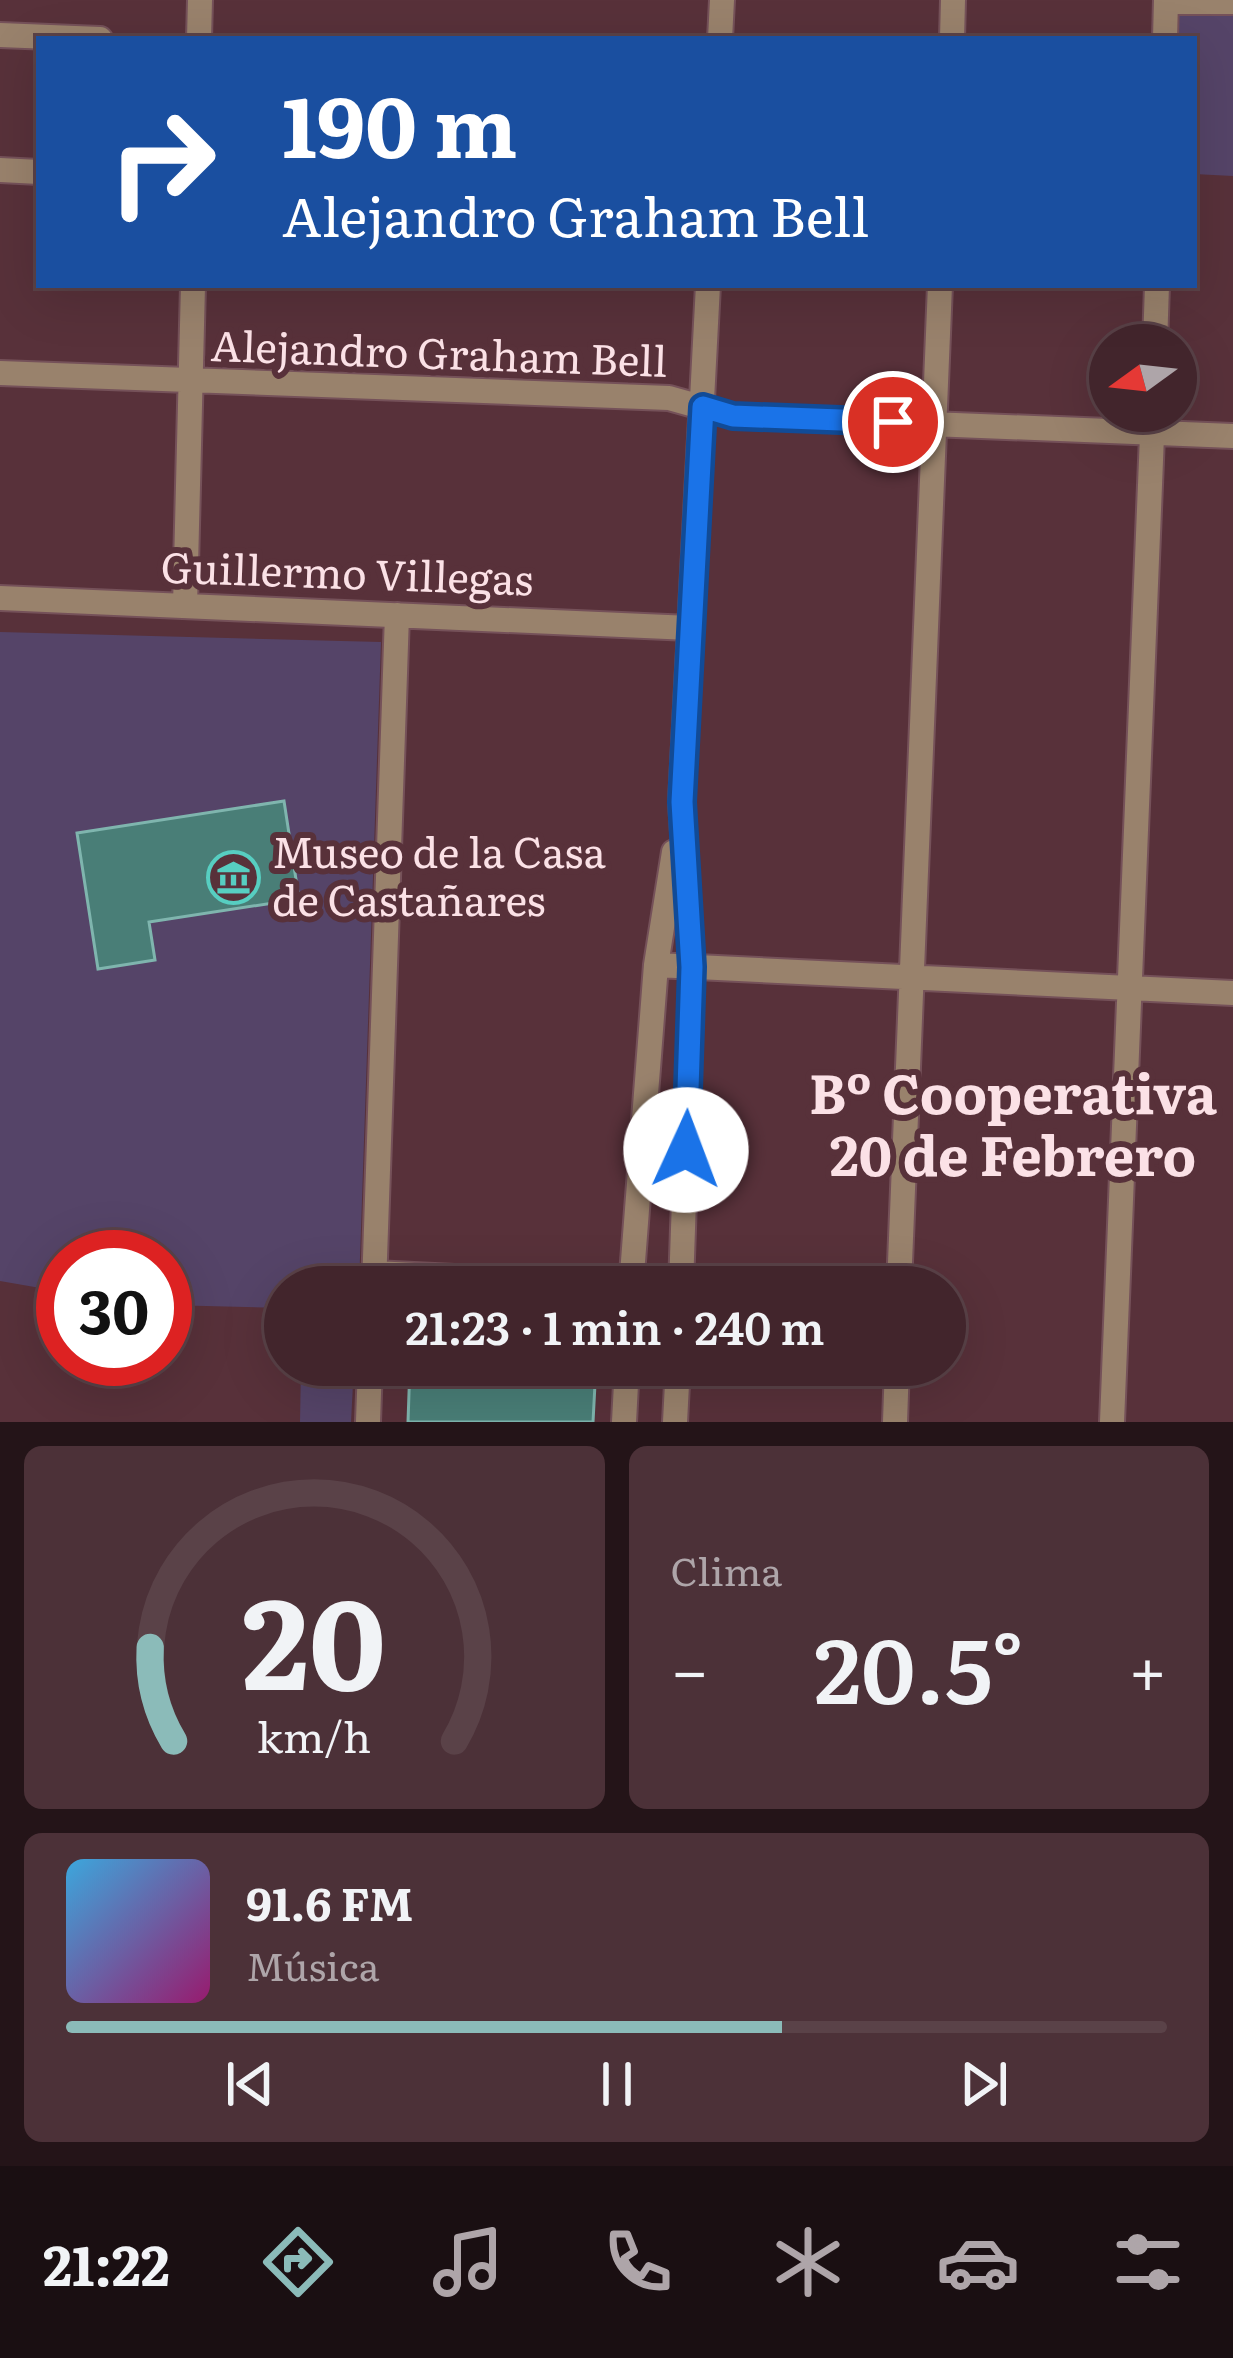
<!DOCTYPE html>
<html lang="es">
<meta charset="utf-8">
<style>
body{margin:0;font-family:Literata,serif;background:#4c3138;color:#f1f3f6;height:100vh;display:flex;flex-direction:column;font-size:45px;white-space:nowrap}
*{box-sizing:border-box;margin:0}
p{font-size:39px;color:#aea5a9}
.icon{flex:none;width:66px;height:66px;fill:none;stroke:currentColor;stroke-width:2;stroke-linecap:round;stroke-linejoin:round}
.map{position:relative;height:1422px;overflow:hidden}
.sheet{display:flex;flex-direction:column;gap:24px;padding:24px;background:#241418;flex:1}
.sheet>*{flex:none}
.top-card{position:absolute;left:36px;top:36px;width:1161px;height:252px;border-radius:0px;box-shadow:0 12px 48px #0002,0 0 0 3px #5a4248;background:#1a4fa0;color:#fff;overflow:hidden}
.needle{width:78px;rotate:255deg}
.buttons{position:absolute;left:1089px;top:324px;display:grid;gap:24px}
.buttons a{display:grid;place-items:center;width:108px;height:108px;border-radius:50%;background:#42252c;box-shadow:0 12px 48px #0002,0 0 0 3px #5a4248;font-size:60px}
.speed{position:absolute;left:36px;top:1230px;display:flex;gap:24px;font-size:60px;font-weight:700;text-align:center}
.speed>*{display:grid;place-content:center;width:156px;height:156px;border-radius:50%;background:#42252c;box-shadow:0 12px 48px #0002,0 0 0 3px #5a4248;line-height:1}
.speed .limit{border:18px solid #d22;background:#fff;color:#111}
.pin{position:absolute;display:grid;place-items:center;width:102px;height:102px;color:#fff;margin:-51px;border:6px solid #fff;border-radius:50%;box-shadow:0 3px 12px #0007}
.me{position:absolute;width:132px;margin:-66px;rotate:2deg;stroke-linejoin:round;filter:drop-shadow(0 0 9px #0008)}
.turn{display:flex;align-items:center;gap:42px;height:252px;padding:0 48px;font-size:54px}
.turn .icon{width:156px;height:156px;stroke-width:2.5}
.turn b{display:block;font-size:84px;line-height:102px}
.big{font-size:90px;font-weight:600;line-height:1.1}
.sheet .tile{flex:1;display:flex;flex-direction:column;justify-content:center;gap:18px;min-width:0;padding:0 42px;border-radius:18px;background:#4c3138}
.sheet .dial{align-items:center;gap:0}
.dial svg{height:312px;overflow:visible;fill:none;stroke:#5a4248;stroke-width:7;stroke-linecap:round;text-anchor:middle}
.dial text{fill:#f1f3f6;stroke:none}
.song{display:flex;align-items:center;gap:36px}
.cover{width:144px;height:144px;border-radius:18px;background:linear-gradient(135deg,hsl(200 70% 55%),hsl(320 70% 35%))}
.played{height:12px;border-radius:6px;background:linear-gradient(90deg,#8bbbb9 65%,#5a4248 65%)}
.keys{display:flex;justify-content:space-around;direction:ltr}
.heat{display:flex;justify-content:space-between;align-items:center;font-size:66px;direction:ltr}
.sheet .tiles{flex:1;display:grid;gap:24px;grid-template-columns:1fr 1fr}
.tile:last-child{grid-column:span 2}
.trip{position:absolute;left:264px;top:1266px;width:702px;height:120px;border-radius:60px;background:#42252c;box-shadow:0 12px 48px #0002,0 0 0 3px #5a4248;font-weight:600;line-height:120px;text-align:center}
.dock{display:flex;height:192px;justify-content:space-around;align-items:center;background:#1a0f12;color:#aea5a9}
.dock .icon{width:84px;height:84px}
.dock .on{color:#8bbbb9}
.dock b{font-size:54px;color:#f1f3f6}
.map>svg:first-child{display:block}
.green{fill:#554468}
.building{fill:#497e77;stroke:#7fb5ae;stroke-width:3}
.lines{fill:none;stroke-linecap:round;stroke-linejoin:round}
.street-casing{stroke:#755159;stroke-width:28}
.street{stroke:#99826c;stroke-width:24}
.route-casing{stroke:#114b97;stroke-width:30}
.route{stroke:#1a73e8;stroke-width:21}
.labels{text-anchor:middle;stroke-width:12;stroke-linejoin:round;paint-order:stroke}
.street-label{font-size:42px;fill:#fbe1e6;stroke:#58313a}
.poi-label{font-size:42px;fill:#fbe1e6;stroke:#58313a;text-anchor:start}
.district-label{font-size:54px;font-weight:bold;fill:#fbe1e6;stroke:#58313a}
</style>
<div class="map">
<svg width="1233" height="1422" viewBox="0 0 1233 1422">
<rect width="100%" height="100%" fill="#58313a"/>
<path class="green" d="M1166,2H1233V176L1194,174V39H1165Z
M0,632L381,642L359,1287H285V1308L165,1305V1257H63V1298L46,1289L0,1281Z
M301,1365H354L351,1422H300Z"/>
<path class="building" d="M284,801L299,899L149,922L155,960L98,969L77,833Z
M410,1365H596L593,1422H408Z"/>
<g class="lines">
<defs>
<path id="street" d="M1166,2H1233
M0,35L100,39
M199,39L200,0
M720,39L722,0
M952,39L953,0
M1165,39L1166,0
M0,170L39,172
M1155,345L1157,285
M0,373L669,398L733,416L1233,436
M0,598L690,628
M185,606L193,285
M656,965L1233,993
M374,1273L631,1286
M374,1287L397,615
M631,1287L656,965L674,852
M681,1287L692,967L681,802L708,285
M899,1287L940,285
M368,1422L370,1365
M624,1422L627,1365
M675,1422L678,1365
M895,1422L897,1365
M1112,1422L1153,411"/>
</defs>
<use href="#street" class="street-casing"/>
<use href="#street" class="street"/>
</g>
<g class="lines">
<defs>
<path id="route" d="M686,1150L692,967L682,802L703,407L733,416L893,422"/>
</defs>
<use href="#route" class="route-casing"/>
<use href="#route" class="route"/>
</g>
<defs>
<symbol id="museum-ring" viewBox="-11 -11 22 22"><circle r="9.5" fill="#58313a" stroke="#57cec1" stroke-width="1.5"/><path d="M0-6L6-3V-2H-6V-3ZM-5-1h2V3h-2ZM-1-1h2V3h-2ZM3-1h2V3H3ZM-6 4H6V6H-6Z" fill="#57cec1"/></symbol>
</defs>
<g fill-rule="evenodd">
<use href="#museum-ring" x="204" y="848" width="59" height="59"/>
</g>
<g class="labels">
<g class="street-label">
<text transform="translate(439 354) rotate(2)" y="15">Alejandro Graham Bell</text>
<text transform="translate(347 574) rotate(2)" y="15">Guillermo Villegas</text>
</g>
<g class="poi-label">
<text x="272" y="868">Museo de la Casa<tspan x="272" dy="48">de Castañares</tspan></text>
</g>
<g class="district-label">
<text x="1013" y="1114">Bº Cooperativa<tspan x="1013" dy="62">20 de Febrero</tspan></text>
</g>
</g>
</svg>
<div class="buttons">
<a><svg class="needle" viewBox="-14 -14 28 28"><path d="M0-13l5 13h-10z" fill="#e53935"/><path d="M0 13l5-13h-10z" fill="#aea5a9"/></svg></a>
</div>
<div class="speed"><div class="limit">30</div></div>
<div class="pin" style="left:893px;top:422px;background:#d93025"><svg class="icon" aria-label="arrive" viewBox="0 0 24 24"><path d="M6 21V4h12l-3 4 3 4H6"/></svg></div>
<svg class="me" style="left:686px;top:1150px" viewBox="-20 -20 40 40"><circle r="19" fill="#fff"/><path d="M0-13L10 11 0 6-10 11z" fill="#1a73e8"/></svg>
<div class="trip">21:23 · 1 min · 240 m</div>
<div class="top-card">
<div class="turn"><svg class="icon" aria-label="right" viewBox="0 0 24 24"><path d="M7 20v-9h11M14 6l5 5-5 5"/></svg><div><b>190 m</b>Alejandro Graham Bell</div></div>
</div>
</div>
<section class="sheet">
<div class="tiles">
<div class="tile dial"><svg viewBox="0 0 100 80">
<path d="M14 69A42 42 0 1 1 86 69"/>
<path d="M14 69A42 42 0 0 1 8 45" stroke="#8bbbb9"/>
<text x="50" y="56" font-size="32" font-weight="700">20</text>
<text x="50" y="72" font-size="11">km/h</text>
</svg></div>
<div class="tile"><p>Clima</p>
<div class="heat"><a>−</a><b class="big">20.5°</b><a>+</a></div>
</div>
<div class="tile">
<div class="song"><i class="cover"></i><div><b>91.6 FM</b><p>Música</p></div></div>
<div class="played"></div>
<div class="keys"><svg class="icon" aria-label="previous" viewBox="0 0 24 24"><path d="M18 5L8 12l10 7zM5 5v14"/></svg><svg class="icon" aria-label="pause" viewBox="0 0 24 24"><path d="M8 5v14M16 5v14"/></svg><svg class="icon" aria-label="next" viewBox="0 0 24 24"><path d="M6 5l10 7-10 7zM19 5v14"/></svg></div>
</div>
</div>
</section>
<nav class="dock">
<b>21:22</b>
<svg class="icon on" aria-label="directions" viewBox="0 0 24 24"><path d="M12 3l9 9-9 9-9-9zM9 14v-3h6M13 9l2 2-2 2"/></svg>
<svg class="icon" aria-label="music" viewBox="0 0 24 24"><path d="M9 18V5l10-2v13"/><circle cx="6" cy="18" r="3"/><circle cx="16" cy="16" r="3"/></svg>
<svg class="icon" aria-label="phone" viewBox="0 0 24 24"><path d="M5 4h4l2 5-3 2q2 4 5 5l2-3 5 2v4C11 20 4 13 5 4z"/></svg>
<svg class="icon" aria-label="climate" viewBox="0 0 24 24"><path d="M12 3v18M4 7l16 10M4 17L20 7"/></svg>
<svg class="icon" aria-label="car" viewBox="0 0 24 24"><path d="M5 17H2v-5l4-1 3-4h7l3 4 3 1v5h-3M9 17h6M6 11h13"/><circle cx="7" cy="17" r="2"/><circle cx="17" cy="17" r="2"/></svg>
<svg class="icon" aria-label="filters" viewBox="0 0 24 24"><path d="M4 7h16M4 17h16"/><circle cx="9" cy="7" r="2"/><circle cx="15" cy="17" r="2"/></svg>
</nav>
